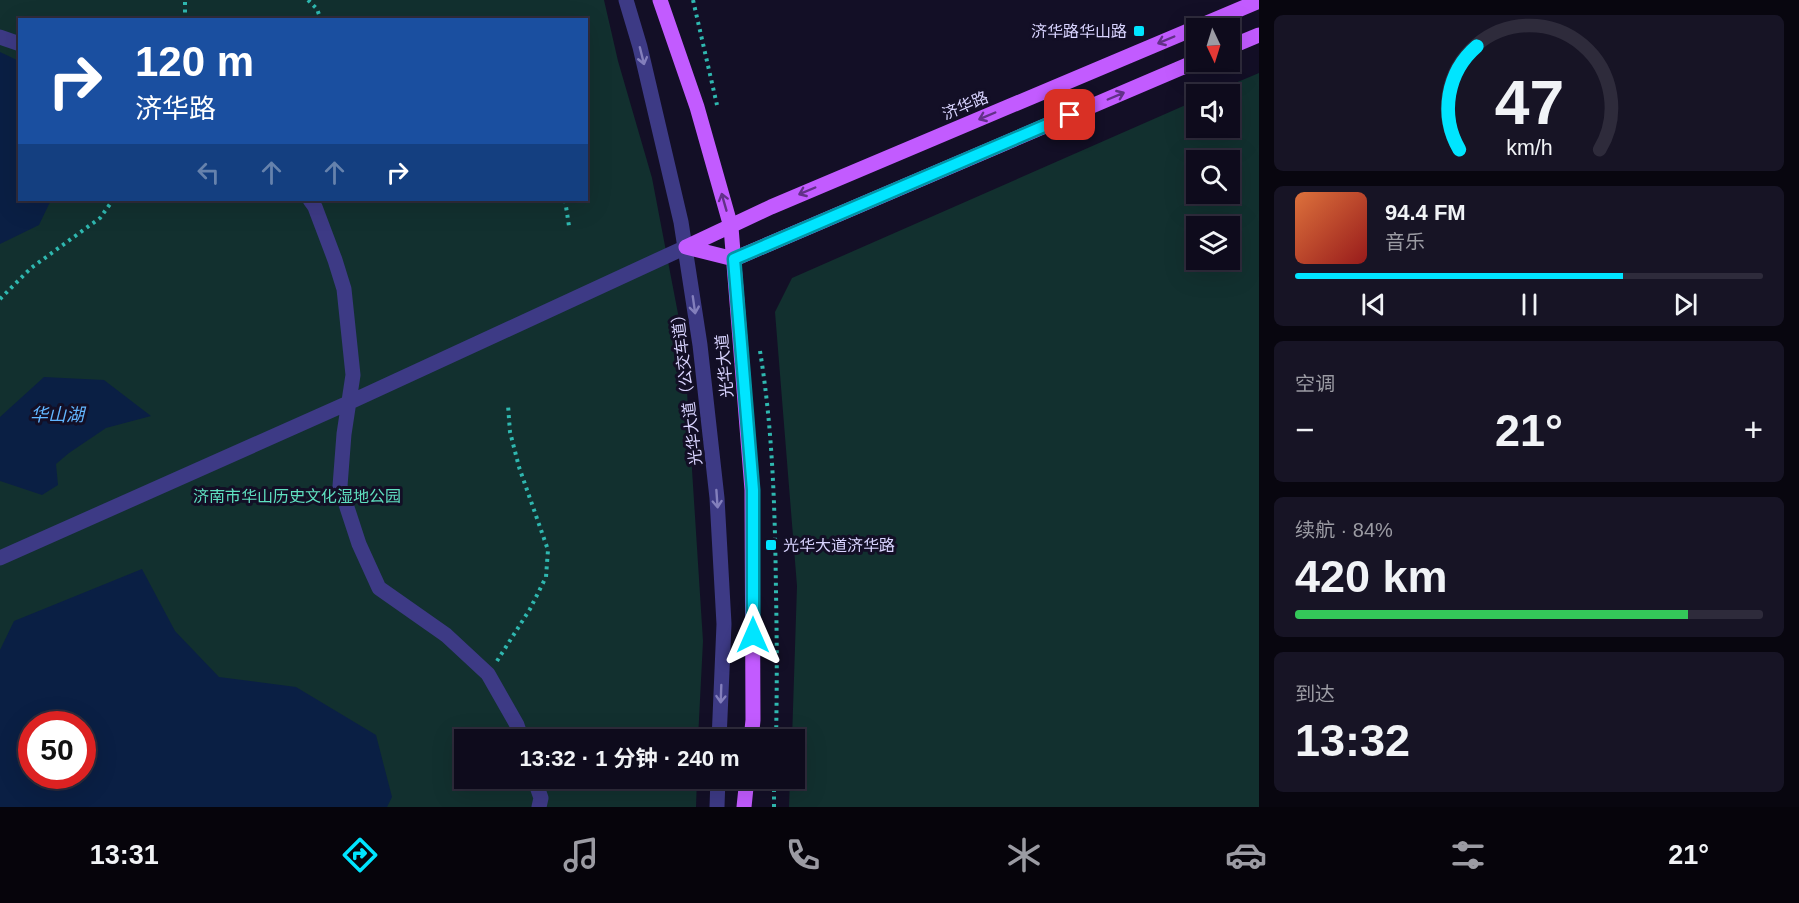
<!DOCTYPE html>
<html lang="zh">
<meta charset="utf-8">
<style>
body{margin:0;font-family:Arial,"Noto Sans SC",sans-serif;background:#171425;color:#f1f3f6;height:100vh;display:flex;flex-direction:column;font-size:22px;white-space:nowrap}
*{box-sizing:border-box;margin:0}
p{font-size:20px;color:#9b9ba3}
.icon{flex:none;width:33px;height:33px;fill:none;stroke:currentColor;stroke-width:2;stroke-linecap:round;stroke-linejoin:round}
.map{position:relative;flex:1;overflow:hidden}
.side{display:flex;flex-direction:column;gap:15px;padding:15px;background:#08060f;width:540px}
.side>*{flex:none}
.guide{position:absolute;left:18px;top:18px;width:570px;height:183px;border-radius:0px;box-shadow:0 6px 24px #0002,0 0 0 2px #2e2b3b;background:#1a4fa0;color:#fff;overflow:hidden}
.needle{width:39px;rotate:176deg}
.tools{position:absolute;left:1186px;top:18px;display:grid;gap:12px}
.tools a{display:grid;place-items:center;width:54px;height:54px;border-radius:0px;background:#0e0b1c;box-shadow:0 6px 24px #0002,0 0 0 2px #2e2b3b;font-size:30px}
.speed{position:absolute;left:18px;top:711px;display:flex;gap:12px;font-size:30px;font-weight:700;text-align:center}
.speed>*{display:grid;place-content:center;width:78px;height:78px;border-radius:50%;background:#0e0b1c;box-shadow:0 6px 24px #0002,0 0 0 2px #2e2b3b;line-height:1}
.speed .limit{border:9px solid #d22;background:#fff;color:#111}
.pin{position:absolute;display:grid;place-items:center;width:51px;height:51px;color:#fff;margin:-26px;border-radius:12px;box-shadow:0 3px 9px #0006}
.me{position:absolute;width:66px;margin:-33px;rotate:0deg;stroke-linejoin:round;filter:drop-shadow(0 0 4px #0008)}
.turn{display:flex;align-items:center;gap:21px;height:126px;padding:0 18px;font-size:27px}
.turn .icon{width:78px;height:78px;stroke-width:2.5}
.turn b{display:block;font-size:42px;line-height:51px}
.lanes{display:flex;align-items:center;height:57px;padding:0 18px;background:#0003;justify-content:center;gap:30px;direction:ltr}
.lanes .off{opacity:.35}
.big{font-size:45px;font-weight:700;line-height:1.1}
.side .tile{flex:1;display:flex;flex-direction:column;justify-content:center;gap:9px;min-width:0;padding:0 21px;border-radius:9px;background:#171425}
.side .dial{align-items:center;gap:0}
.dial svg{height:156px;overflow:visible;fill:none;stroke:#2e2b3b;stroke-width:7;stroke-linecap:round;text-anchor:middle}
.dial text{fill:#f1f3f6;stroke:none}
.song{display:flex;align-items:center;gap:18px}
.cover{width:72px;height:72px;border-radius:9px;background:linear-gradient(135deg,hsl(20 70% 55%),hsl(0 70% 35%))}
.played{height:6px;border-radius:3px;background:linear-gradient(90deg,#00e5ff 70%,#2e2b3b 70%)}
.keys{display:flex;justify-content:space-around;direction:ltr}
.heat{display:flex;justify-content:space-between;align-items:center;font-size:33px;direction:ltr}
.charge{height:9px;border-radius:4px;background:linear-gradient(90deg,#34c759 84%,#2e2b3b 0)}
.trip{position:absolute;left:454px;top:729px;width:351px;height:60px;border-radius:0px;background:#0e0b1c;box-shadow:0 6px 24px #0002,0 0 0 2px #2e2b3b;font-weight:700;line-height:60px;text-align:center}
.menu{display:flex;height:96px;justify-content:space-around;align-items:center;background:#06040b;color:#9b9ba3}
.menu .icon{width:42px;height:42px}
.menu .active{color:#00e5ff}
.menu b{font-size:27px;color:#f1f3f6}
main{display:flex;flex:1;min-height:0}
.map>svg:first-child{display:block}
.green{fill:#12302f;fill-rule:evenodd}
.water{fill:#0a1f44;fill-rule:evenodd}
.lines{fill:none;stroke-linecap:round;stroke-linejoin:round}
.path{stroke:#2fb8b0;stroke-width:4;stroke-dasharray:3 4.5;stroke-linecap:butt}
.minor{stroke:#3d3a85;stroke-width:15}
.major{stroke:#c25bff;stroke-width:15}
.oneway{stroke:#623188}
.oneway2{stroke:#837fbc}
.route-casing{stroke:#0095a6;stroke-width:15}
.route{stroke:#00e5ff;stroke-width:10}
.poi-dot{fill:#00e5ff;stroke:#130f26;stroke-width:2}
.labels{text-anchor:middle;stroke-width:6;stroke-linejoin:round;paint-order:stroke}
.poi-label{font-size:16px;fill:#d9d4ff;stroke:#130f26;text-anchor:end}
.street-label{font-size:16px;fill:#d9d4ff;stroke:#130f26}
.park-label{font-size:16px;fill:#5fe0c0;stroke:#130f26}
.water-label{font-size:18px;font-style:italic;fill:#62b6ff;stroke:#130f26}
</style>
<main>
<div class="map">
<svg width="1259" height="807" viewBox="0 0 1259 807">
<rect width="100%" height="100%" fill="#130f26"/>
<path class="green" d="M0,0H604L618,61L652,178L684,345L703,641L698,739L465,740V778L697,779L696,807H0ZM20,20H586V200H20ZM32,724H82V776H32Z
M1259,73V807H789L790,779L795,778V740L792,739L797,586L775,312L792,278L1197,100V128H1230V94H1209ZM1197,160H1230V194H1197ZM1197,226H1230V260H1197Z"/>
<path class="water" d="M0,52L19,61L20,200H51L39,225L0,244Z
M44,377L104,380L151,416L106,428L69,453L56,464L58,485L42,495L0,481V417Z
M142,569L175,631L219,677L296,687L376,735L392,797L387,807H0V650L14,621ZM32,724H82V776H32Z"/>
<g class="lines">
<path class="path" d="M308,0L317,9L321,20
M693,0L717,105
M185,20V0
M565,200L569,226
M0,299L31,268L100,218L113,200
M760,351C773,431 775,512 776,593C777,642 777,691 776,740
M497,661L530,609L546,577L548,550L519,467L510,432L508,405
M774,807V778"/>
<path class="minor" d="M626,0L640,47L681,222L700,345L717,498L724,624L719,740
M0,37L20,44
M310,200L315,207L335,260L344,289L353,375L344,434L340,486L359,544L379,588L446,635L488,674L517,725L522,740
M0,558L348,403L686,247
M534,778L541,798L539,807
M717,807L718,778"/>
<path class="major" d="M660,0L697,107L731,227L752,490L753,720L751,740
M1230,47L1259,35
M686,247L771,207L1259,1
M686,247L734,259
M734,259L1197,61
M744,807L747,778"/>
</g>
<defs><path id="oneway-shaft" d="M-6 0H5M1.5-3L5.5 0L1.5 3" fill="none" stroke-width="1.6" stroke-linecap="round" stroke-linejoin="round" transform="scale(1.5)"/></defs>
<g class="oneway">
<use href="#oneway-shaft" transform="translate(1166 40) rotate(157)"/>
<use href="#oneway-shaft" transform="translate(1116 96) rotate(-23)"/>
<use href="#oneway-shaft" transform="translate(987 116) rotate(157)"/>
<use href="#oneway-shaft" transform="translate(807 191) rotate(157)"/>
<use href="#oneway-shaft" transform="translate(724 202) rotate(-106)"/>
</g>
<g class="oneway2">
<use href="#oneway-shaft" transform="translate(642 56) rotate(76)"/>
<use href="#oneway-shaft" transform="translate(694 305) rotate(82)"/>
<use href="#oneway-shaft" transform="translate(717 499) rotate(86)"/>
<use href="#oneway-shaft" transform="translate(721 694) rotate(92)"/>
</g>
<g class="lines">
<defs>
<path id="route" d="M753,635V490L734,259L1070,115"/>
</defs>
<use href="#route" class="route-casing"/>
<use href="#route" class="route"/>
</g>
<g class="poi-dot">
<rect x="1133" y="25" width="12" height="12" rx="3"/>
<rect x="765" y="539" width="12" height="12" rx="3"/>
</g>
<g class="labels">
<g class="poi-label">
<text x="1127" y="37">济华路华山路</text>
<text x="783" y="551" text-anchor="start">光华大道济华路</text>
</g>
<g class="street-label">
<text transform="translate(965 105) rotate(-23)" y="6">济华路</text>
<text transform="translate(724 366) rotate(-95)" y="6">光华大道</text>
<text transform="translate(686 386) rotate(-97)" y="6">光华大道（公交车道）</text>
</g>
<g class="park-label">
<text x="297" y="502">济南市华山历史文化湿地公园</text>
</g>
<g class="water-label">
<text x="57" y="421">华山湖</text>
</g>
</g>
</svg>
<div class="tools">
<a><svg class="needle" viewBox="-14 -14 28 28"><path d="M0-13l5 13h-10z" fill="#e53935"/><path d="M0 13l5-13h-10z" fill="#9b9ba3"/></svg></a>
<a><svg class="icon" aria-label="sound" viewBox="0 0 24 24"><path d="M4 9h4l5-4v14l-5-4H4zM17 9q2 3 0 6"/></svg></a>
<a><svg class="icon" aria-label="search" viewBox="0 0 24 24"><circle cx="10" cy="10" r="6"/><path d="M15 15l6 6"/></svg></a>
<a><svg class="icon" aria-label="layers" viewBox="0 0 24 24"><path d="M12 4l9 5-9 5-9-5zM3 14l9 5 9-5"/></svg></a>
</div>
<div class="speed"><div class="limit">50</div></div>
<div class="pin" style="left:1070px;top:115px;background:#d93025"><svg class="icon" aria-label="arrive" viewBox="0 0 24 24"><path d="M6 21V4h12l-3 4 3 4H6"/></svg></div>
<svg class="me" style="left:753px;top:635px" viewBox="-20 -20 40 40"><path d="M0-17L14 15 0 8-14 15z" fill="#00e5ff" stroke="#fff" stroke-width="4"/></svg>
<div class="trip">13:32 · 1 分钟 · 240 m</div>
<div class="guide">
<div class="turn"><svg class="icon" aria-label="right" viewBox="0 0 24 24"><path d="M7 20v-9h11M14 6l5 5-5 5"/></svg><div><b>120 m</b>济华路</div></div>
<div class="lanes"><svg class="icon off" aria-label="left" viewBox="0 0 24 24"><path d="M17 20v-9H6M10 6l-5 5 5 5"/></svg><svg class="icon off" aria-label="ahead" viewBox="0 0 24 24"><path d="M12 20V5M6 11l6-6 6 6"/></svg><svg class="icon off" aria-label="ahead" viewBox="0 0 24 24"><path d="M12 20V5M6 11l6-6 6 6"/></svg><svg class="icon" aria-label="right" viewBox="0 0 24 24"><path d="M7 20v-9h11M14 6l5 5-5 5"/></svg></div>
</div>
</div>
<section class="side">
<div class="tile dial"><svg viewBox="0 0 100 80">
<path d="M14 69A42 42 0 1 1 86 69"/>
<path d="M14 69A42 42 0 0 1 23 16" stroke="#00e5ff"/>
<text x="50" y="56" font-size="32" font-weight="700">47</text>
<text x="50" y="72" font-size="11">km/h</text>
</svg></div>
<div class="tile">
<div class="song"><i class="cover"></i><div><b>94.4 FM</b><p>音乐</p></div></div>
<div class="played"></div>
<div class="keys"><svg class="icon" aria-label="previous" viewBox="0 0 24 24"><path d="M18 5L8 12l10 7zM5 5v14"/></svg><svg class="icon" aria-label="pause" viewBox="0 0 24 24"><path d="M8 5v14M16 5v14"/></svg><svg class="icon" aria-label="next" viewBox="0 0 24 24"><path d="M6 5l10 7-10 7zM19 5v14"/></svg></div>
</div>
<div class="tile"><p>空调</p>
<div class="heat"><a>−</a><b class="big">21°</b><a>+</a></div>
</div>
<div class="tile"><p>续航 · 84%</p><b class="big">420 km</b><div class="charge"></div></div>
<div class="tile"><p>到达</p><b class="big">13:32</b></div>
</section>
</main>
<nav class="menu">
<b>13:31</b>
<svg class="icon active" aria-label="directions" viewBox="0 0 24 24"><path d="M12 3l9 9-9 9-9-9zM9 14v-3h6M13 9l2 2-2 2"/></svg>
<svg class="icon" aria-label="music" viewBox="0 0 24 24"><path d="M9 18V5l10-2v13"/><circle cx="6" cy="18" r="3"/><circle cx="16" cy="16" r="3"/></svg>
<svg class="icon" aria-label="phone" viewBox="0 0 24 24"><path d="M5 4h4l2 5-3 2q2 4 5 5l2-3 5 2v4C11 20 4 13 5 4z"/></svg>
<svg class="icon" aria-label="climate" viewBox="0 0 24 24"><path d="M12 3v18M4 7l16 10M4 17L20 7"/></svg>
<svg class="icon" aria-label="car" viewBox="0 0 24 24"><path d="M5 17H2v-5l4-1 3-4h7l3 4 3 1v5h-3M9 17h6M6 11h13"/><circle cx="7" cy="17" r="2"/><circle cx="17" cy="17" r="2"/></svg>
<svg class="icon" aria-label="filters" viewBox="0 0 24 24"><path d="M4 7h16M4 17h16"/><circle cx="9" cy="7" r="2"/><circle cx="15" cy="17" r="2"/></svg>
<b>21°</b>
</nav>
